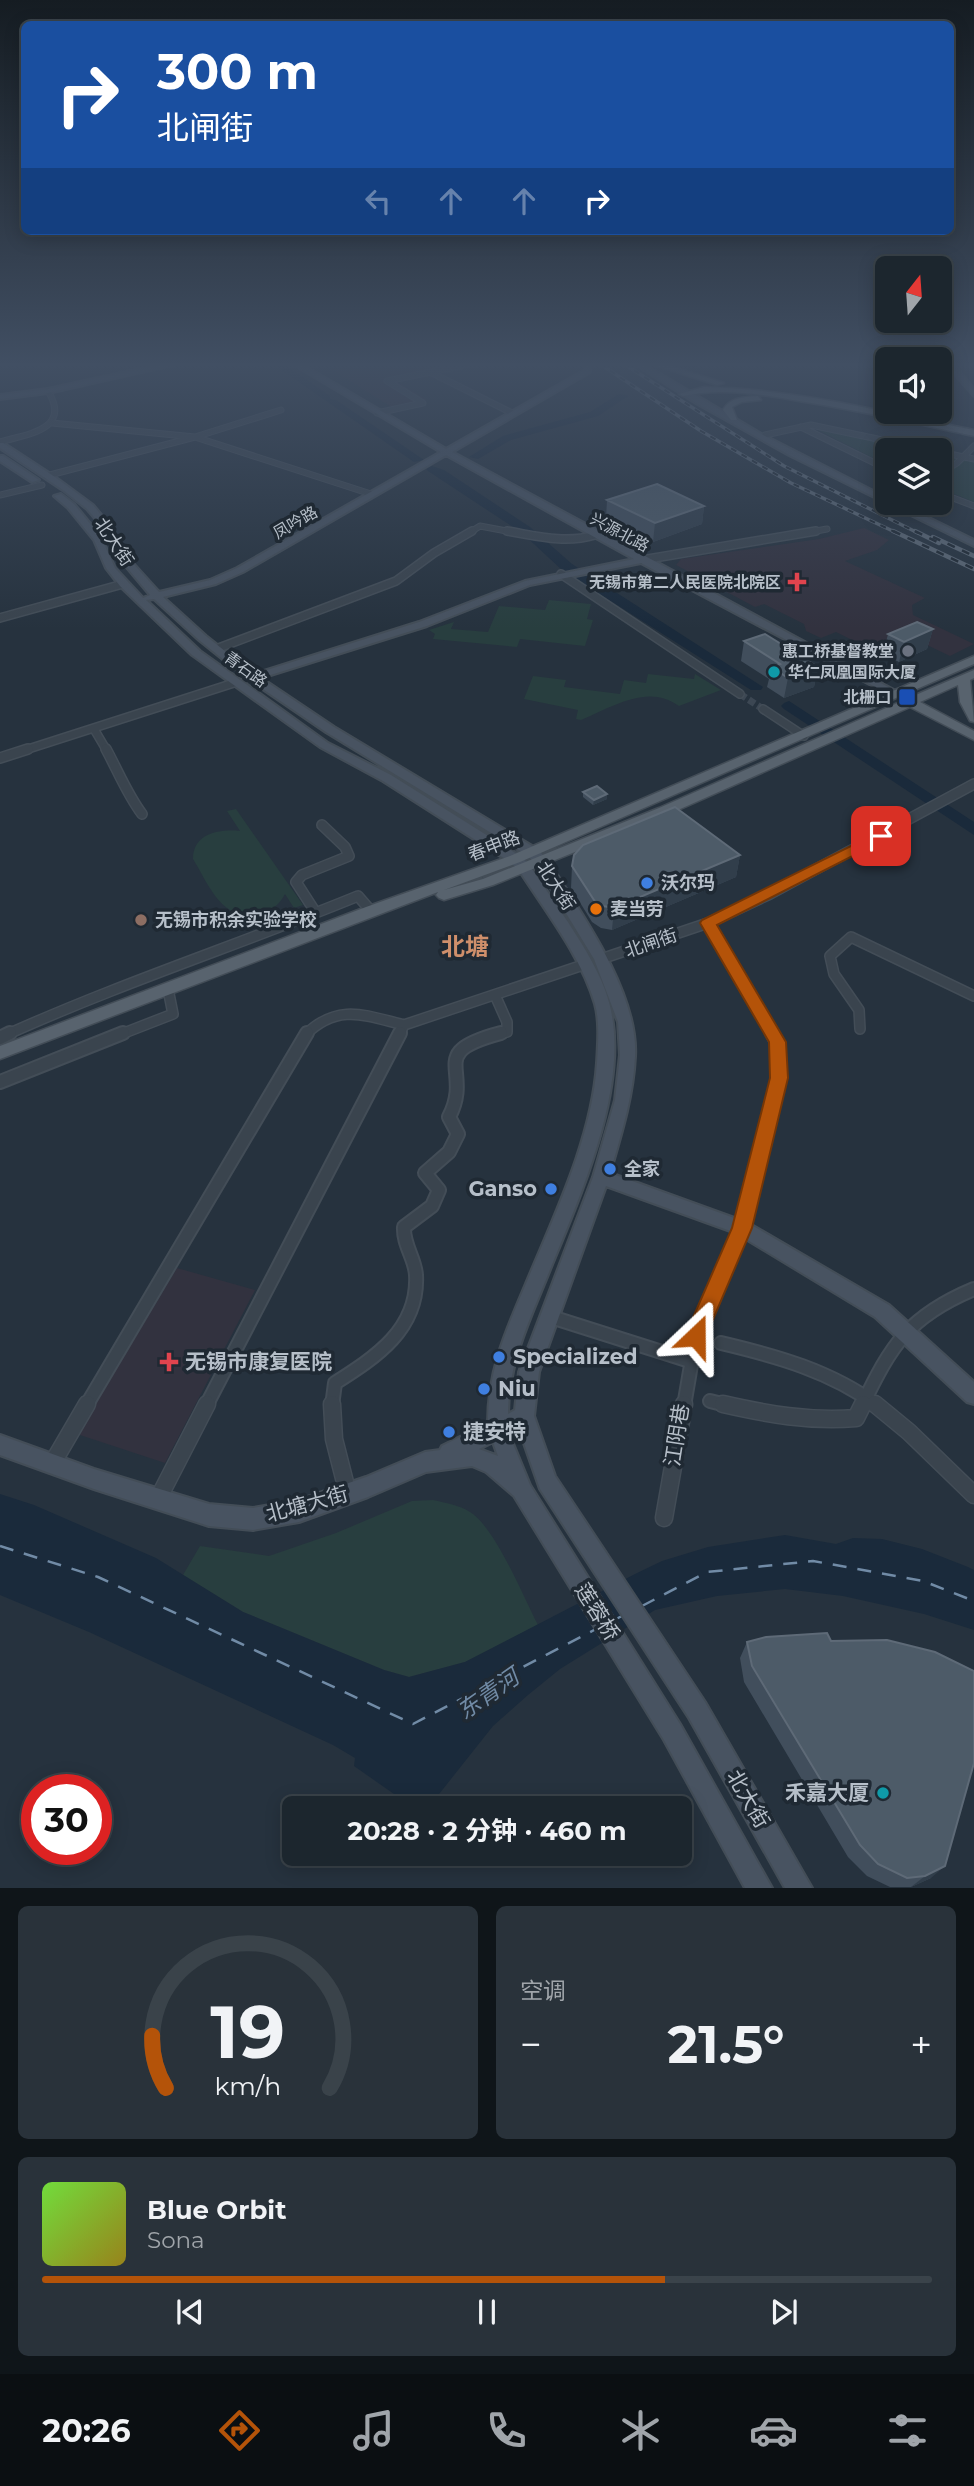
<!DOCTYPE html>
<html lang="zh">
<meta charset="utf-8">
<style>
body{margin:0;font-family:Montserrat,"Noto Sans SC",sans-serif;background:#29323a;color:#f1f3f6;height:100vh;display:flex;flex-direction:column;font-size:26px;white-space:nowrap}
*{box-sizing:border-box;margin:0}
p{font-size:23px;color:#a0a5aa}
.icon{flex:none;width:38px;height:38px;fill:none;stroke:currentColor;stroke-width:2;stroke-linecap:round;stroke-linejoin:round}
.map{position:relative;height:1888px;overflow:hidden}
.details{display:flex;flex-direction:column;gap:18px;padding:18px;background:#0f1519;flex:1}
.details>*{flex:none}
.banner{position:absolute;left:21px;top:21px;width:933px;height:214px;border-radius:10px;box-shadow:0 4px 18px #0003,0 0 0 2px #3a434a;background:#1a4fa0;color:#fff;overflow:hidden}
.needle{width:46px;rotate:17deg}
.controls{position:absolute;left:875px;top:256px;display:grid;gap:14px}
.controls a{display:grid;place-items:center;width:77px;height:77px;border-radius:10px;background:#1c262e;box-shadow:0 4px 18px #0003,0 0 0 2px #3a434a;font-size:35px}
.speed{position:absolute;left:21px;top:1774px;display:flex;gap:14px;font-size:35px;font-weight:700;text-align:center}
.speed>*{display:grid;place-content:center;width:91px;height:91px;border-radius:50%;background:#1c262e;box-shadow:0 4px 18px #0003,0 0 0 2px #3a434a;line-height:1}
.speed .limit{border:10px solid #d22;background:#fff;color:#111}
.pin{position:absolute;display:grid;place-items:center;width:60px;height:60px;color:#fff;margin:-30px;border-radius:14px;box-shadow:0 4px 10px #0006}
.me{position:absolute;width:77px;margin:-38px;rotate:23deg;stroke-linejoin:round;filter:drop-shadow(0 0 5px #0008)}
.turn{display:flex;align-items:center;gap:24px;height:147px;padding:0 21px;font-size:32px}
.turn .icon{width:91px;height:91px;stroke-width:2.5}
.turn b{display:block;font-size:49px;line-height:60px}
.lanes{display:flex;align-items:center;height:66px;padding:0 21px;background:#0003;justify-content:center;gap:35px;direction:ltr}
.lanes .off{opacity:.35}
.big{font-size:52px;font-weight:700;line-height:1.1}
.details .tile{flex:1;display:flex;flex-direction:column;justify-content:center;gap:10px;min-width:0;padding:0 24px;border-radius:10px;background:#29323a}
.details .dial{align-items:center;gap:0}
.dial svg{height:182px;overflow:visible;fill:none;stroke:#3a434a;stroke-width:7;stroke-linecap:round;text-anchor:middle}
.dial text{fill:#f1f3f6;stroke:none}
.song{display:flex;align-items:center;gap:21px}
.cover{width:84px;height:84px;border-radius:10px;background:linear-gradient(135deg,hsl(100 70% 55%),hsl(50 70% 35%))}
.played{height:7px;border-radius:4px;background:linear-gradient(90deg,#b45309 70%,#3a434a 70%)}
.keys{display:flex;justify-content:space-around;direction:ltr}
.heat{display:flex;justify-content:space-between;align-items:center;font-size:38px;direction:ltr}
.details .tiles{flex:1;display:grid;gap:18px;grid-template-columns:1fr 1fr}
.tile:last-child{grid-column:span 2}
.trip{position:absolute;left:282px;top:1796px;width:410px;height:70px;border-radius:10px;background:#1c262e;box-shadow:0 4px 18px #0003,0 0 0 2px #3a434a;font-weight:700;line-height:70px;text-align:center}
.menu{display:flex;height:112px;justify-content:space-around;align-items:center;background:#0b0f12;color:#a0a5aa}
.menu .icon{width:49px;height:49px}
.menu .on{color:#b45309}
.menu b{font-size:32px;color:#f1f3f6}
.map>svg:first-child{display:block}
.medical{fill:#32323f}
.green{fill:#283e3f}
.water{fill:#1a2a3b}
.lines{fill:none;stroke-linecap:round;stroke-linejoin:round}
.river{fill:#1a2a3b;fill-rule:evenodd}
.ferry{stroke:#718ba6;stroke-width:2.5;stroke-dasharray:14 11;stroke-linecap:butt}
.street-tunnel{stroke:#3c4753;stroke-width:7;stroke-dasharray:7 3.5;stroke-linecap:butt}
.street-far4-casing{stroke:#434d57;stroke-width:7}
.street-far3-casing{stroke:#434d57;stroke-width:10}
.street-far2-casing{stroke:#434d57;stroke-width:12}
.street-far1-casing{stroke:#434d57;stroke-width:16}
.street-casing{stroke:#434d57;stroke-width:19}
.secondary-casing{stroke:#434d57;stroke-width:4}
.primary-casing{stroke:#434d57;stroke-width:3}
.street-far4{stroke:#3a444e;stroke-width:5}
.street-far3{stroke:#3a444e;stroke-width:7}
.street-far2{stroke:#3a444e;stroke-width:9}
.street-far1{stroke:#3a444e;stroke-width:12}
.street{stroke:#3a444e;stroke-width:16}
.secondary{fill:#485361;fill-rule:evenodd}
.primary{fill:#58636e;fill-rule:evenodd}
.rail-far1-casing{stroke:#5c6875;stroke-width:3.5}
.rail-casing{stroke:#5c6875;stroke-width:4.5}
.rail-far1{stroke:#1f2933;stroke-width:2;stroke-dasharray:6;stroke-linecap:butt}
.rail{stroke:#1f2933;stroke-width:2.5;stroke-dasharray:8;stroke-linecap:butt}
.wall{fill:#414e5c}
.shaded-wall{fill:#313e4b}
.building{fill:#4d5b68;stroke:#5e6a77;stroke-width:2}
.route{fill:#b45309;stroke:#753606;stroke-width:2}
.health-dot{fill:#e0444e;stroke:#1f2933;stroke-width:2.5}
.worship-dot{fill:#6b7280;stroke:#1f2933;stroke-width:2.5}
.culture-dot{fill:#0f9aa8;stroke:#1f2933;stroke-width:2.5}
.transit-dot{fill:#1a4fb4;stroke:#1f2933;stroke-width:2.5}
.shop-dot{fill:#3f7fe0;stroke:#1f2933;stroke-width:2.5}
.food-dot{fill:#e8710a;stroke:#1f2933;stroke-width:2.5}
.education-dot{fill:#8d6e63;stroke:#1f2933;stroke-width:2.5}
.labels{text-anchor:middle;stroke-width:7;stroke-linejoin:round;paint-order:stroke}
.far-street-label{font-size:16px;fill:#b6bfc9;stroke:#1f2933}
.far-poi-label{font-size:16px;font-weight:bold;fill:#b6bfc9;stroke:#1f2933;text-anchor:end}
.street-label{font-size:18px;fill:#b6bfc9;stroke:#1f2933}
.poi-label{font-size:18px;font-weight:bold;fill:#b6bfc9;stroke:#1f2933;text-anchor:start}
.near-poi-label{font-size:21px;font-weight:bold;fill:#b6bfc9;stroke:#1f2933;text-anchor:start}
.near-street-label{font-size:21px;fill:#b6bfc9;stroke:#1f2933}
.near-water-label{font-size:23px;font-style:italic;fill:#718ba6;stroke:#1f2933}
.district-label{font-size:24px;font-weight:bold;fill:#cf8f6b;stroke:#1f2933}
</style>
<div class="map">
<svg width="974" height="1888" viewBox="0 0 974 1888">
<rect width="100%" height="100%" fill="#26323e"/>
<path class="medical" d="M323,364H477L396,381L427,400L393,408Z
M864,528L889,540L877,550L845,561L925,598L912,605L913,615L974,644L950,656L908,636L861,660L850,654L864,646L836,632L821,638L806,631L804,624L764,604L755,607L676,565L681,559L819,539Z
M177,1268L255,1290L165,1463L77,1434Z"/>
<path class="green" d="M820,429L917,450H887V465L818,430Z
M940,455L974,462V502L940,488Z
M549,600L591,604L587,619L593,620L585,646L520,639L517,647L433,639L435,634L429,630L454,622L451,629L488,632L499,606L545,610Z
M648,674L694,679L695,674L721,690L679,706C648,683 612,707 581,720L576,719L578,710L524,699L533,676L566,680L564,687L620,694L624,680L646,683Z
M236,809L303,905L294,908L285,894C279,905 272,911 260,914C222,923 209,885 193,859C193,833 220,829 240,831L227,811Z
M433,1500C446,1503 459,1505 470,1512C495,1527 524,1598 538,1625L465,1662L409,1677L384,1670L243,1612L183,1575L200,1546L269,1556L336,1533L412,1501Z"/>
<path class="water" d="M0,1494L34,1505L156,1558L243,1612L384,1670L409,1677L465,1662L635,1574L662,1561L708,1547L785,1535L836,1544L853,1538L882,1539L922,1549L968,1567L974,1570V1630L924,1614L843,1596L785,1589L717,1596L655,1610L560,1669L528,1695L493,1726L428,1808H414L354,1766L355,1758L333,1745L89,1632L0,1595Z"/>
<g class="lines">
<path class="river" d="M273,364H284L330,396V399L336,400L424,460L414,462Z
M686,364H698L687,371H681V367Z
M619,394L628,396L598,416L511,440L478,459L469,457L503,436L590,412Z
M432,466L444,470L530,527L572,564L763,687L761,690H751L562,570L522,533L428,471L426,469Z
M789,701L974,822V835L784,709L781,706L784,703Z"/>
<path class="ferry" d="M0,1546L98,1577L413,1724L596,1629
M642,1606L707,1572L813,1561L923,1581L974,1601
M614,1620L624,1615"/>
<path class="street-tunnel" d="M740,694L763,709"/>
<defs>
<path id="street-far4" d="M430,372L512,413
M377,413L423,403L387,381L470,364
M52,423L195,437L371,494
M801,427L887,469
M765,435L811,425L930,450
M0,442C27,434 72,430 48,391
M940,452L974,459
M940,473L957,463L974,446
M46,476L195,437L281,410
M940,493L974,506
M0,495L42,485
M469,533L480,526L517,533
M805,533L827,529"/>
<path id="street-far3" d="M507,531C537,536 565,544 595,535
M642,560L816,531
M561,574L740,694
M0,618L123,584
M216,649L396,581L434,553L472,531
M763,709L804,736
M94,729L107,751
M22,751L237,682"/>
<path id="street-far2" d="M106,749C118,771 127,794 142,814
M0,758L28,749
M316,913L296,882L302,875L349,856L345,847L322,825
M708,923L773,1035
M601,959L708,923L770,894L974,784
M860,1029L859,1010L834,974L830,956L851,937L974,996
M6,1035C121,983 241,944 358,896L371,911
M119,1035L173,1014L168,989
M305,1035C338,1003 364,1015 404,1025
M399,1035L404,1025L586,964
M494,1035L507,1032V1022L495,995"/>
<path id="street-far1" d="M0,1038L10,1033
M0,1082L123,1033
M548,1316L690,1361
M721,1343C776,1356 831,1371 878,1406
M710,1401L730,1406
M86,1406L307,1033
M206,1406L400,1033
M332,1406L335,1383C376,1357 419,1329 416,1275C415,1258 403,1245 404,1227L432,1206L439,1190L425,1173L449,1152L458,1134L449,1117C474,1069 424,1053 501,1033
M684,1406L696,1336L742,1228L779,1078L777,1042L772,1033
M862,1406C891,1345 909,1316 974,1289"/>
<path id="street" d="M332,1404L334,1439L348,1494
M723,1404C767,1414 810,1422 856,1418L863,1404
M875,1404L909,1432L974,1495
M52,1464L87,1404
M158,1499L207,1404
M664,1518L684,1404"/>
<path id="secondary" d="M163,364H177L48,393L0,399V395L48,389Z
M293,364H301L446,449L585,370V364H591L590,372L452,452L903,695L902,697H894L641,563L530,585L427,626L261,678L334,727L537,849L546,858C580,911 639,993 635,1057C633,1097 621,1135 610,1173L748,1223L889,1305L974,1382V1404L967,1402L875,1317L736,1233L606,1186L539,1372L534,1416L555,1476L705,1702L812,1888H785L689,1718L540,1489L519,1429L509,1434L530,1485L680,1724L772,1888H745L664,1740L514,1496L486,1472L472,1466L426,1472L368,1497L299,1522L253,1530L209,1526L94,1489L0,1455V1435L94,1469L209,1504L253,1508L299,1500L366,1477L425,1452L440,1450L442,1446L488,1423C488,1371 505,1333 525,1286C554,1216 592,1139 597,1063C598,1045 600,1022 595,1004C581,956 546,912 519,870L510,862L383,781L320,747L192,655L120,586L106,568L94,540L68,508L54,496L61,494L74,504L101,537L115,568L143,598L150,595L124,564L99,523L87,509L63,490L0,448V443H3L55,477L93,505L107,522L130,560L159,592L210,580L237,568L441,452ZM446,455L634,559L525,581L419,622L254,674L206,636L163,597L216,584L243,572ZM154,599L199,640L245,677L243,679L244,681H251L326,732L527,855L536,864L594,959L618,1022L620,1055L615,1100L593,1177L519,1372L515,1410L508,1414C508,1365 529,1321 547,1277C578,1200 630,1090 610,1006C600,961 554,904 529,864L520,856L391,775L328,743L200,651L146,600ZM493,1442L498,1456L479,1449Z
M635,364H643L763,435L887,498V502H896L974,540V546L789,455L696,403Z
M946,364H953L974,389V396Z
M0,456H3L39,480L32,482L0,461Z"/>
<path id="primary" d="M651,364H664L724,383L717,385Z
M704,387C795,389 885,412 974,430V436C918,424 862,411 805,402C765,395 723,387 683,396L679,394Z
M758,396L761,400L742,402L732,407L737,420H731L723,410C730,397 745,397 758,396Z
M974,656V664L520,862L444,890L483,879L659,808L902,701L903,697H911L974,670V678L970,680L974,722L970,721L960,702L958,685L920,702L974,731V740L910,707L669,814L493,885L444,900L439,898L436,895L438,892L0,1059V1046L366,907L510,856Z"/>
</defs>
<use href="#street-far4" class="street-far4-casing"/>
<use href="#street-far3" class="street-far3-casing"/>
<use href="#street-far2" class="street-far2-casing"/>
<use href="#street-far1" class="street-far1-casing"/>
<use href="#street" class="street-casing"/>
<use href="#secondary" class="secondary-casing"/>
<use href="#primary" class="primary-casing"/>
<use href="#street-far4" class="street-far4"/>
<use href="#street-far3" class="street-far3"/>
<use href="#street-far2" class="street-far2"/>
<use href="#street-far1" class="street-far1"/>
<use href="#street" class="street"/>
<use href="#secondary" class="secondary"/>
<use href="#primary" class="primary"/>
<defs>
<path id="rail-far1" d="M600,364L701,431L791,483L897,533
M624,364L784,466L918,533"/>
<path id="rail" d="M893,531L974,569
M915,531L939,543
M933,537L974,556"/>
</defs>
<use href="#rail-far1" class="rail-far1-casing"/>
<use href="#rail" class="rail-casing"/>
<use href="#rail-far1" class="rail-far1"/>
<use href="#rail" class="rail"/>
</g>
<path class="wall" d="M607,500L704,506L702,524L653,542L606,519Z
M933,629L927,649L899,662L883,654L888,634Z
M744,641L818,667L814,687L784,698L767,687L769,679L741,661Z
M583,792L607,799L593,805L583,797Z
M740,855L736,877L612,930L601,928L592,922L571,888L572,866Z
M747,1642L931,1878L911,1887H890L867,1876L848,1857L744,1682L740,1658Z"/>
<path class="shaded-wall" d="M704,506L702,524L653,542L655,523Z
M933,629L927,649L899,662L904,642Z
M818,667L814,687L784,698L788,678Z
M607,794V799L593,805L594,800Z
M740,855L736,877L612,930L614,908Z
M945,1866L931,1878L911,1887L925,1876Z"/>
<path class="building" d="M657,484L704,506L655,523L607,500Z
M917,622L933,629L904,642L888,634Z
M765,634L818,667L788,678L771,667L780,664L744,641Z
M597,786L607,794L594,800L583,792Z
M675,807L740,855L614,908L603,906L594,900L572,866L574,855L583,845Z
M827,1633L831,1641L887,1640L935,1652L974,1671V1763L945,1866L925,1876L907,1878L878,1864L860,1845L752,1666L747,1642L766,1637Z"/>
<linearGradient id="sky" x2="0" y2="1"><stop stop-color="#151c22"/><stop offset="0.58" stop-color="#414f63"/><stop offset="1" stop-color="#414f63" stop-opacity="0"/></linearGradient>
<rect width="974" height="629" fill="url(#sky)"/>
<path class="route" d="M881,831L886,832L888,836L886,839L717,925L786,1042L788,1078L752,1228L703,1343L696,1346L688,1343L685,1336L732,1228L770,1078L769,1042L700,923L702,920Z"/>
<g class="health-dot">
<path d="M793.5 571.5h7v7h7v7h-7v7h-7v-7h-7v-7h7z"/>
<path d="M165.5 1351.5h7v7h7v7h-7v7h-7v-7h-7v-7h7z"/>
</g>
<circle class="worship-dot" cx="908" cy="651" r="7"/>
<g class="culture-dot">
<circle cx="774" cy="672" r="7"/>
<circle cx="883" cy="1793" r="7"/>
</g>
<rect class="transit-dot" x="898" y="688" width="18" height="18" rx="3.5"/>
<g class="shop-dot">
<circle cx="647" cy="883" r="7"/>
<circle cx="610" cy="1169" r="7"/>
<circle cx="551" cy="1189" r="7"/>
<circle cx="499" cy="1357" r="7"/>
<circle cx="484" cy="1389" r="7"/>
<circle cx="449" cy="1432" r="7"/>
</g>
<circle class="food-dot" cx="596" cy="909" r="7"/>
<circle class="education-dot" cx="141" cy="920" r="7"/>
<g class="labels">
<g class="far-street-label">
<text transform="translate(295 522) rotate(-30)" y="6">凤吟路</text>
<text transform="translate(620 532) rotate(28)" y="6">兴源北路</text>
<text transform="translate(246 669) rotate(36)" y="6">青石路</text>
</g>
<g class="far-poi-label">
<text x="781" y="588">无锡市第二人民医院北院区</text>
<text x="894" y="657">惠工桥基督教堂</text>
<text x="788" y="678" text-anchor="start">华仁凤凰国际大厦</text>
<text x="891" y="703">北栅口</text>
</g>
<g class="street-label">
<text transform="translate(114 542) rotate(56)" y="6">北大街</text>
<text transform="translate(494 846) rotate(-21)" y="6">春申路</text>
<text transform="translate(556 886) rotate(57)" y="6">北大街</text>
<text transform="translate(651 943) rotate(-19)" y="6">北闸街</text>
</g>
<g class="poi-label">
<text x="661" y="889">沃尔玛</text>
<text x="610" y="915">麦当劳</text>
<text x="155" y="926">无锡市积余实验学校</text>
<text x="624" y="1175">全家</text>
</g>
<g class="near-poi-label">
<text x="537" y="1196" text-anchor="end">Ganso</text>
<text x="513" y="1364">Specialized</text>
<text x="185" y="1369">无锡市康复医院</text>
<text x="498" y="1396">Niu</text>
<text x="463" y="1439">捷安特</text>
<text x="869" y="1800" text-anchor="end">禾嘉大厦</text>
</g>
<g class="near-street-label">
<text transform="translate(677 1435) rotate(-81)" y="7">江阴巷</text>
<text transform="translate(307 1504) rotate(-15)" y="7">北塘大街</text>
<text transform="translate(597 1612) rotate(58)" y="7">莲蓉桥</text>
<text transform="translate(748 1799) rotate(60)" y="7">北大街</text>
</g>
<g class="near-water-label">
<text transform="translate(488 1694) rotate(-35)" y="8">东青河</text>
</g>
<g class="district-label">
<text x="465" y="955">北塘</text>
</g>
</g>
</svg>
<div class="controls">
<a><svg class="needle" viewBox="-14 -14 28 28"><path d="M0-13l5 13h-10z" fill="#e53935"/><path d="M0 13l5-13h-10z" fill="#a0a5aa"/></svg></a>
<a><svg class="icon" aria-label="sound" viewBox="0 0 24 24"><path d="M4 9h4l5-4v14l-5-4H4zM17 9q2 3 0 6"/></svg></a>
<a><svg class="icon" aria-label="layers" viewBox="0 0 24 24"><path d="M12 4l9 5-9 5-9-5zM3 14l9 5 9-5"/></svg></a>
</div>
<div class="speed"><div class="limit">30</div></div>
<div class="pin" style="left:881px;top:836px;background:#d93025"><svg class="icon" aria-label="arrive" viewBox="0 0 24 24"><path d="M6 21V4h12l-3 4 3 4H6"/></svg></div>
<svg class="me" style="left:696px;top:1336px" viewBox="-20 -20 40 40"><path d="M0-17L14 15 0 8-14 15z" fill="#b45309" stroke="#fff" stroke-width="4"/></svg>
<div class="trip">20:28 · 2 分钟 · 460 m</div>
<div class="banner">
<div class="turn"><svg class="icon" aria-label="right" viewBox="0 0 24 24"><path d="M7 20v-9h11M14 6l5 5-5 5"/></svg><div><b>300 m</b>北闸街</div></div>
<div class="lanes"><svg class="icon off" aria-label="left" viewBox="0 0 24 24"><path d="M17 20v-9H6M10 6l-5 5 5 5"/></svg><svg class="icon off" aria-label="ahead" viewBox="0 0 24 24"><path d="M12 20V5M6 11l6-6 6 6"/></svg><svg class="icon off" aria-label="ahead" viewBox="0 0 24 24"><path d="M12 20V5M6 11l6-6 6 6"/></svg><svg class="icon" aria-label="right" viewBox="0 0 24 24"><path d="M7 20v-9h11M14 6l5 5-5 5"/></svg></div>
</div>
</div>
<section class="details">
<div class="tiles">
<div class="tile dial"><svg viewBox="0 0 100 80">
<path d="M14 69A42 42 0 1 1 86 69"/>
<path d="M14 69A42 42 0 0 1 8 46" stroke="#b45309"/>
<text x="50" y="56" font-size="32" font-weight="700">19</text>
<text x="50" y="72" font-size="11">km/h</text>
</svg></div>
<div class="tile"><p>空调</p>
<div class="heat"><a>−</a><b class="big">21.5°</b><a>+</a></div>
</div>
<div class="tile">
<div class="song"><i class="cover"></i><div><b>Blue Orbit</b><p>Sona</p></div></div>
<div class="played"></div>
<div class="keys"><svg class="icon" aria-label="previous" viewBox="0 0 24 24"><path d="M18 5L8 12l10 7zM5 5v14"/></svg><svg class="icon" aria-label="pause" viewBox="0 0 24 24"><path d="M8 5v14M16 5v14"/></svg><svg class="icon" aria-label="next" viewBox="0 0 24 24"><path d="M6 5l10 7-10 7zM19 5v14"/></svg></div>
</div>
</div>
</section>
<nav class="menu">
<b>20:26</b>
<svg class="icon on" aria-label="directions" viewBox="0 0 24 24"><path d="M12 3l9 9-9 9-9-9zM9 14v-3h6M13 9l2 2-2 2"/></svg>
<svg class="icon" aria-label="music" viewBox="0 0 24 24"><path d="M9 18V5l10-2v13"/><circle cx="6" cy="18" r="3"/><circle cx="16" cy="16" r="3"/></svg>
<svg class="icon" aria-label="phone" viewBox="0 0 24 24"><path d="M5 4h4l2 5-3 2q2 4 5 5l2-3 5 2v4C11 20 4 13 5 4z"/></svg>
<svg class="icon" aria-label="climate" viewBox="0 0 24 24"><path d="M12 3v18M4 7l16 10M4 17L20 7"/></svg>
<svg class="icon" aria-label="car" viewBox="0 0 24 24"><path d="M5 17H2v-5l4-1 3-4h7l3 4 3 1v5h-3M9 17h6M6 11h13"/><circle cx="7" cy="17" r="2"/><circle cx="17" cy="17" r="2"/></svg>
<svg class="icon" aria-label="filters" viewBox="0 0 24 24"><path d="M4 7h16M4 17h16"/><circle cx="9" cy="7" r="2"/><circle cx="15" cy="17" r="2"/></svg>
</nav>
